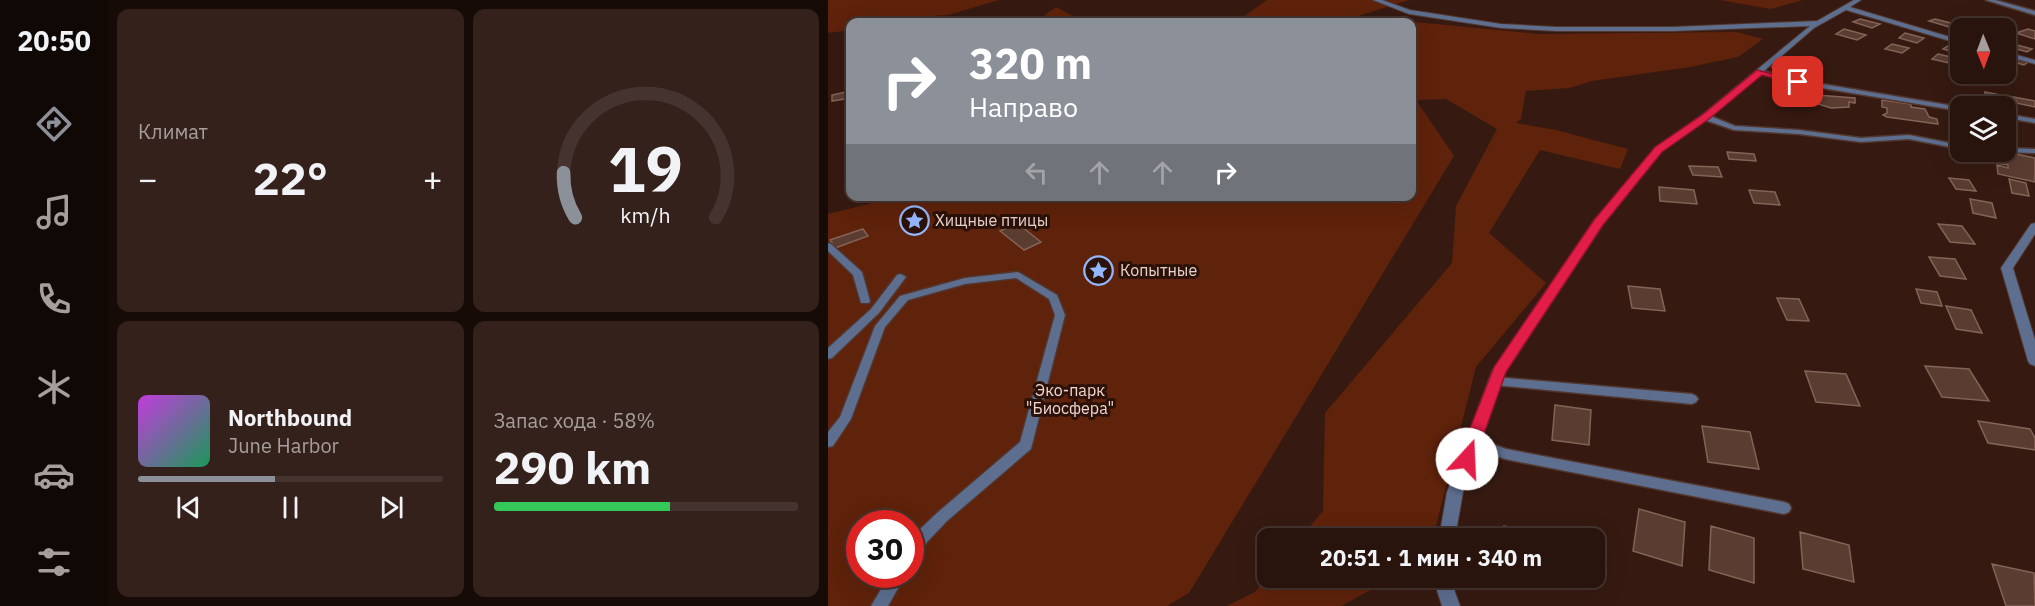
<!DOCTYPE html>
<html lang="ru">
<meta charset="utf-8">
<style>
body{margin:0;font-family:"IBM Plex Sans",sans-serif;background:#34211b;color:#f1f3f6;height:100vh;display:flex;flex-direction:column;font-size:22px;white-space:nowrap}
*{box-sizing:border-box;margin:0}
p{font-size:20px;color:#a59e9d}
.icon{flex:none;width:33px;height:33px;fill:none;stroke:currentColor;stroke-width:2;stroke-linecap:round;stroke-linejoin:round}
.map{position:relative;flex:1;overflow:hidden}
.drawer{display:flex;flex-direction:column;gap:9px;padding:9px;background:#160b07;width:720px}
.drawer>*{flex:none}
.hud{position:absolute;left:18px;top:18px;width:570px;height:183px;border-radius:12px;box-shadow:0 6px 24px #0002,0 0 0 2px #44332e;background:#8c9099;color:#fff;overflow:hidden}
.needle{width:39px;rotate:179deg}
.fabs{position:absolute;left:1122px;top:18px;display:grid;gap:12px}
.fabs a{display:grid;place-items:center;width:66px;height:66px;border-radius:12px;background:#28140d;box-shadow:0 6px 24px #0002,0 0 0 2px #44332e;font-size:30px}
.speed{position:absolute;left:18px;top:510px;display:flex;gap:12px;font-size:30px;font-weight:700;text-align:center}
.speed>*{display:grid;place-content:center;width:78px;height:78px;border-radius:50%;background:#28140d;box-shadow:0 6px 24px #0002,0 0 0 2px #44332e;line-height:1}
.speed .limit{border:9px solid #d22;background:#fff;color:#111}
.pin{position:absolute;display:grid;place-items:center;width:51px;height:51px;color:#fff;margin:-26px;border-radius:12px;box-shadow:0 3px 9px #0006}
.me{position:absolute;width:66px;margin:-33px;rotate:20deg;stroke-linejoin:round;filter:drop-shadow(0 0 4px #0008)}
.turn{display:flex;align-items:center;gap:21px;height:126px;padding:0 24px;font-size:27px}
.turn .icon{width:78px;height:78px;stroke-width:2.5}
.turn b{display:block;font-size:42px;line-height:51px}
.lanes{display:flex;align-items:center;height:57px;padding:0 24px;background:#0003;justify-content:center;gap:30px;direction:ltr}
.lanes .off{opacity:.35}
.big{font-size:45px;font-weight:700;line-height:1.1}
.drawer .widget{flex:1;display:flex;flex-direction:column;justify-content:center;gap:9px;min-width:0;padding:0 21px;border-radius:12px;background:#34211b}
.drawer .dial{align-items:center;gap:0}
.dial svg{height:156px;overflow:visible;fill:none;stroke:#44332e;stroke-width:7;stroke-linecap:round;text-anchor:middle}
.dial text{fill:#f1f3f6;stroke:none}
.song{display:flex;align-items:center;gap:18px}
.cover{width:72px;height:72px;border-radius:9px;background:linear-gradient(135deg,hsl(290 70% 55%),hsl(150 70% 35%))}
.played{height:6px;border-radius:3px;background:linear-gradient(90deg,#8c9099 45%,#44332e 45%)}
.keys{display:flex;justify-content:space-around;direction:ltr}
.heat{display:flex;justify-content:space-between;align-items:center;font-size:33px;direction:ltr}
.charge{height:9px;border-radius:4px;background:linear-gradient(90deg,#34c759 58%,#44332e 0)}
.drawer .tiles{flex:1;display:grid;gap:9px;grid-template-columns:repeat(2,1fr)}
.trip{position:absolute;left:429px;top:528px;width:348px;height:60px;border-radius:12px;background:#28140d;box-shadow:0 6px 24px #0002,0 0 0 2px #44332e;font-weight:700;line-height:60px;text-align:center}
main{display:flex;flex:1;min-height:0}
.dock{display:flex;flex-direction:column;width:108px;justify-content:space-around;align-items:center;background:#100805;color:#a59e9d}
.dock .icon{width:42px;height:42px}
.dock .active{color:#8c9099}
.dock b{font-size:27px;color:#f1f3f6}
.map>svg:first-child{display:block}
.green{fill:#5f220a;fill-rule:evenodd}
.building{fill:#5b3c31;stroke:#846357;stroke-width:1.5}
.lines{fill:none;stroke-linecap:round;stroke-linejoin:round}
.lane-casing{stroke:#52372f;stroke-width:3}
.street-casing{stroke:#52372f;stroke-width:2}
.lane{fill:#5d6e8f;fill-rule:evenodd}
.street{fill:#5d6e8f;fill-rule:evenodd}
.route{fill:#e11d48;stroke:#92132f;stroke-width:1.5}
.labels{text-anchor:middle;stroke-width:6;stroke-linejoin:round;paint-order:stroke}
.poi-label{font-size:16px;fill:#e6d2cc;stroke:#2b1108;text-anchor:start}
.park-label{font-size:16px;fill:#efd6ce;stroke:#2b1108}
</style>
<main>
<nav class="dock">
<b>20:50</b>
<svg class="icon active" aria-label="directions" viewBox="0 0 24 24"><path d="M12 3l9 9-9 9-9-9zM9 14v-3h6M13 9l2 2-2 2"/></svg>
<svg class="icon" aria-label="music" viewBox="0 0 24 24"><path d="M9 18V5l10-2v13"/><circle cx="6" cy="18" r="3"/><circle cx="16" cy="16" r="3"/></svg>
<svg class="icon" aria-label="phone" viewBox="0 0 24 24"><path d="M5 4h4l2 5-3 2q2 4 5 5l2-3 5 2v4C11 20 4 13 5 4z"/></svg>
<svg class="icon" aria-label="climate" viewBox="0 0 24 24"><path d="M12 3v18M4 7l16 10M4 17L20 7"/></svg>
<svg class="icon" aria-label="car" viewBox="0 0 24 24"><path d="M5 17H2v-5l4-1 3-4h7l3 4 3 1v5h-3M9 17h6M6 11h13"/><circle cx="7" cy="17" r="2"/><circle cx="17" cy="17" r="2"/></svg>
<svg class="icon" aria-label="filters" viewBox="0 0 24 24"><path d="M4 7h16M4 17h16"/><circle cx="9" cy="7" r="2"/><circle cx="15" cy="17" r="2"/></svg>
</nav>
<section class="drawer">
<div class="tiles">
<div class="widget"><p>Климат</p>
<div class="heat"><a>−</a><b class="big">22°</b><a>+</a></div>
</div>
<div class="widget dial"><svg viewBox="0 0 100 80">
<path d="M14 69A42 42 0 1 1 86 69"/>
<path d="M14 69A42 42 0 0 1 8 46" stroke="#8c9099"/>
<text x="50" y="56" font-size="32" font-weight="700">19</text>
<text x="50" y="72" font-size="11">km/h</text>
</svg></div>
<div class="widget">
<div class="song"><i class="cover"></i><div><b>Northbound</b><p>June Harbor</p></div></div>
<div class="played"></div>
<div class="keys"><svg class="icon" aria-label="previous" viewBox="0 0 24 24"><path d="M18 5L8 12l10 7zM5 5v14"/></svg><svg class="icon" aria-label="pause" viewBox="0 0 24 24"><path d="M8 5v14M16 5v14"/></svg><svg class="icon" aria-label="next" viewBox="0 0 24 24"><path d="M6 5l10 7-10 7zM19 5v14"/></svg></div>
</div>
<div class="widget"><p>Запас хода · 58%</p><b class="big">290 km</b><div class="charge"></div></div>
</div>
</section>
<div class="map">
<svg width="1207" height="606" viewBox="0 0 1207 606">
<rect width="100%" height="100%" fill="#361a11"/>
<path class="green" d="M0,0H171L120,15L85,17L61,22H22V30L0,33Z
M439,0H581L511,22H396L415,17Z
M892,0H975L943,9Z
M228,7L256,22H216L217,15Z
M577,21L711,34L909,32L935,39L910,57L862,67L764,81L741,88L698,91L693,119L688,123L728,130L800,149L792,169L712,150L661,233L718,283L648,367L605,538H472L495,511L497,413L624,263L628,206L669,129L618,99L588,100L626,156L361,593L339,606H0V214L73,196H584V101L585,100L584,99V22H569ZM32,524H82V574H32Z
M439,577L440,578H565L513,606H399L427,592Z"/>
<path class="building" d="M1032,19L1052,24L1044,28L1025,22Z
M1107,19L1127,24L1121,27L1101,21Z
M1016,29L1038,35L1029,40L1008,34Z
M1200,29L1207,31V39L1188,33Z
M1077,33L1096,38L1089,43L1071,38Z
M1178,42L1204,49L1199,52L1178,46Z
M1064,44L1081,48L1074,53L1057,49Z
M1121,45L1132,48V54L1115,49Z
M1110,54L1127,58L1121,63L1104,59Z
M1178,56L1200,62L1196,65L1178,60Z
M949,61L967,65L962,71L944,67Z
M22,91V98L4,101V95Z
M1157,92L1178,96V102L1157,98Z
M988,95L1027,98V103L1021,102V107L1003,108L987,103Z
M1180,96L1207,101V107L1188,103V100L1180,98Z
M1054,100L1083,104V107L1097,109L1101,117L1109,119L1110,124L1059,117L1055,115L1059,113V108L1054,107Z
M899,152L926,154L928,161L901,159Z
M1178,152L1207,158V182L1170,174L1169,165L1180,168V165L1168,163V156L1179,158Z
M861,166L890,167L894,177L865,175Z
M1121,178L1141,180L1148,191L1128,189Z
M1181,179L1198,183L1201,196L1184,193Z
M831,187L866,190L869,204L832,201Z
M921,190L947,192L952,205L926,203Z
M1142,199L1164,203L1168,218L1145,213Z
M189,223L213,242L196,250L172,231Z
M1110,224L1134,226L1147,244L1122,242Z
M35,229L40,236L7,248L2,240Z
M1101,257L1127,259L1138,279L1112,276Z
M800,286L832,289L837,311L804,308Z
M1088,289L1109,292L1114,306L1093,303Z
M949,298L971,299L981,321L959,320Z
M1118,306L1143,310L1154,333L1128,329Z
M1097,366L1141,369L1161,401L1114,397Z
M977,371L1018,374L1032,406L988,402Z
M727,405L763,410L761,445L724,440Z
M1150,421L1202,429L1207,438V450L1160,443Z
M874,426L922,432L931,469L880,462Z
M811,509L857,522L854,566L805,551Z
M676,526L715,535L714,538H674Z
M883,526L926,538V583L881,570Z
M972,532L1021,545L1026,582L975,569Z
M1164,564L1206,573L1207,606H1178Z"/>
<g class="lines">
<defs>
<path id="lane" d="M1158,0H1167L1207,11V15Z
M932,70L970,80L1132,107V111L970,84L930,73V71Z
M1178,114L1207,119V123L1178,118Z
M874,115H880L907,126L971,130L1033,138L1081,135L1132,145V149L1081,139L1033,142L971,134L906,130L874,119Z
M1178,148L1207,149V153L1175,152H1178Z
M0,243L3,244L34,272L42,301L41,303H33L25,275L0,251Z
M190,272L229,295L237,315L204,445L203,449L119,521L99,542L87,561L82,563V542L89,532L109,513L192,442L227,315L221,299L188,278L137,284L80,300L57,327L23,419L5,446L0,447V432L12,417L47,326L72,296L137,278Z
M73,274L78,277L51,313L4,358L0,359V348L43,309L69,275Z
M667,377L864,394L868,396L870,399L868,402L864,404L667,385L663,384L661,381L663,378Z
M645,437L678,449L956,502L961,504L963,508L961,512L956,514L677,459L640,446L639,442L640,438Z
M62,574H78L60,606H43Z"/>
<path id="street" d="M545,0H554L582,10L673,24L728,27H845L989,21L1026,0H1033L1022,7L1132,40V44L1018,10L986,28L880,119L834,151L774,225L677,372L635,492L627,538H611L619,492L664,371L766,221L828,147L874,115L982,26L845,31H728L673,28L581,14Z
M1178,52L1207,60V64L1178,56Z
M1207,223V234L1185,268L1207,340V366L1202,364L1200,361L1173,268L1203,224Z
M605,578H622L632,606H614Z"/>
</defs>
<use href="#lane" class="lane-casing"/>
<use href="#street" class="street-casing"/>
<use href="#lane" class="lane"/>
<use href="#street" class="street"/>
</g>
<path class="route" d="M929,70L975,82L970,85L934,75L881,119L834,152L775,225L678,372L647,459L645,464L639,466L633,464L630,459L666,367L766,220L827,147L874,115Z"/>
<defs>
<symbol id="sight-ring" viewBox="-11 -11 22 22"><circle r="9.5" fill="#2b1108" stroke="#93b7fd" stroke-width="1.5"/><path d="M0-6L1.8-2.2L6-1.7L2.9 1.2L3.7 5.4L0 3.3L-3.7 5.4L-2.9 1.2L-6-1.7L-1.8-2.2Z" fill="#93b7fd"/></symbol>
</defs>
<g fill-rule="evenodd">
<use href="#sight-ring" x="70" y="204" width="33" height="33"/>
<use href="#sight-ring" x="254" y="254" width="33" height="33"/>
</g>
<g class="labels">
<g class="poi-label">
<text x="107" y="226">Хищные птицы</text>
<text x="292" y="276">Копытные</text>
</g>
<g class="park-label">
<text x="242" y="396">Эко-парк<tspan x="242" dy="18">"Биосфера"</tspan></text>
</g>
</g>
</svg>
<div class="fabs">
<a><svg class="needle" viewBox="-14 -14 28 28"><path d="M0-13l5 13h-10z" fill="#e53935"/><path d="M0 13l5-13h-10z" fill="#a59e9d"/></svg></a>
<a><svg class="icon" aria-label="layers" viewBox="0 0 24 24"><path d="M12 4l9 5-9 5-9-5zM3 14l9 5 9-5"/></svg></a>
</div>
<div class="speed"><div class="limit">30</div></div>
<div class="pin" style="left:970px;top:82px;background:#d93025"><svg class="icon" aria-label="arrive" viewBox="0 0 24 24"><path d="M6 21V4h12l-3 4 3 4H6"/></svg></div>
<svg class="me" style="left:639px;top:459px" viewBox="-20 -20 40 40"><circle r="19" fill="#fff"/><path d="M0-13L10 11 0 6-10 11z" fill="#e11d48"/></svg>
<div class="trip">20:51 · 1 мин · 340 m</div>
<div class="hud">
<div class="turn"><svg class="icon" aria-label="right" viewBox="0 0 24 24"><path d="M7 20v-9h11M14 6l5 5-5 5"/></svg><div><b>320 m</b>Направо</div></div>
<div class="lanes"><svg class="icon off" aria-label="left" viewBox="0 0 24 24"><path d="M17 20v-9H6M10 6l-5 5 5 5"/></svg><svg class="icon off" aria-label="ahead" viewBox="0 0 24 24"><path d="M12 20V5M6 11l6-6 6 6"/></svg><svg class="icon off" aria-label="ahead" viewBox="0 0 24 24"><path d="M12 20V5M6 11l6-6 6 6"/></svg><svg class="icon" aria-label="right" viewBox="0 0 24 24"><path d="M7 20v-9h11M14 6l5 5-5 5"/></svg></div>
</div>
</div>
</main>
